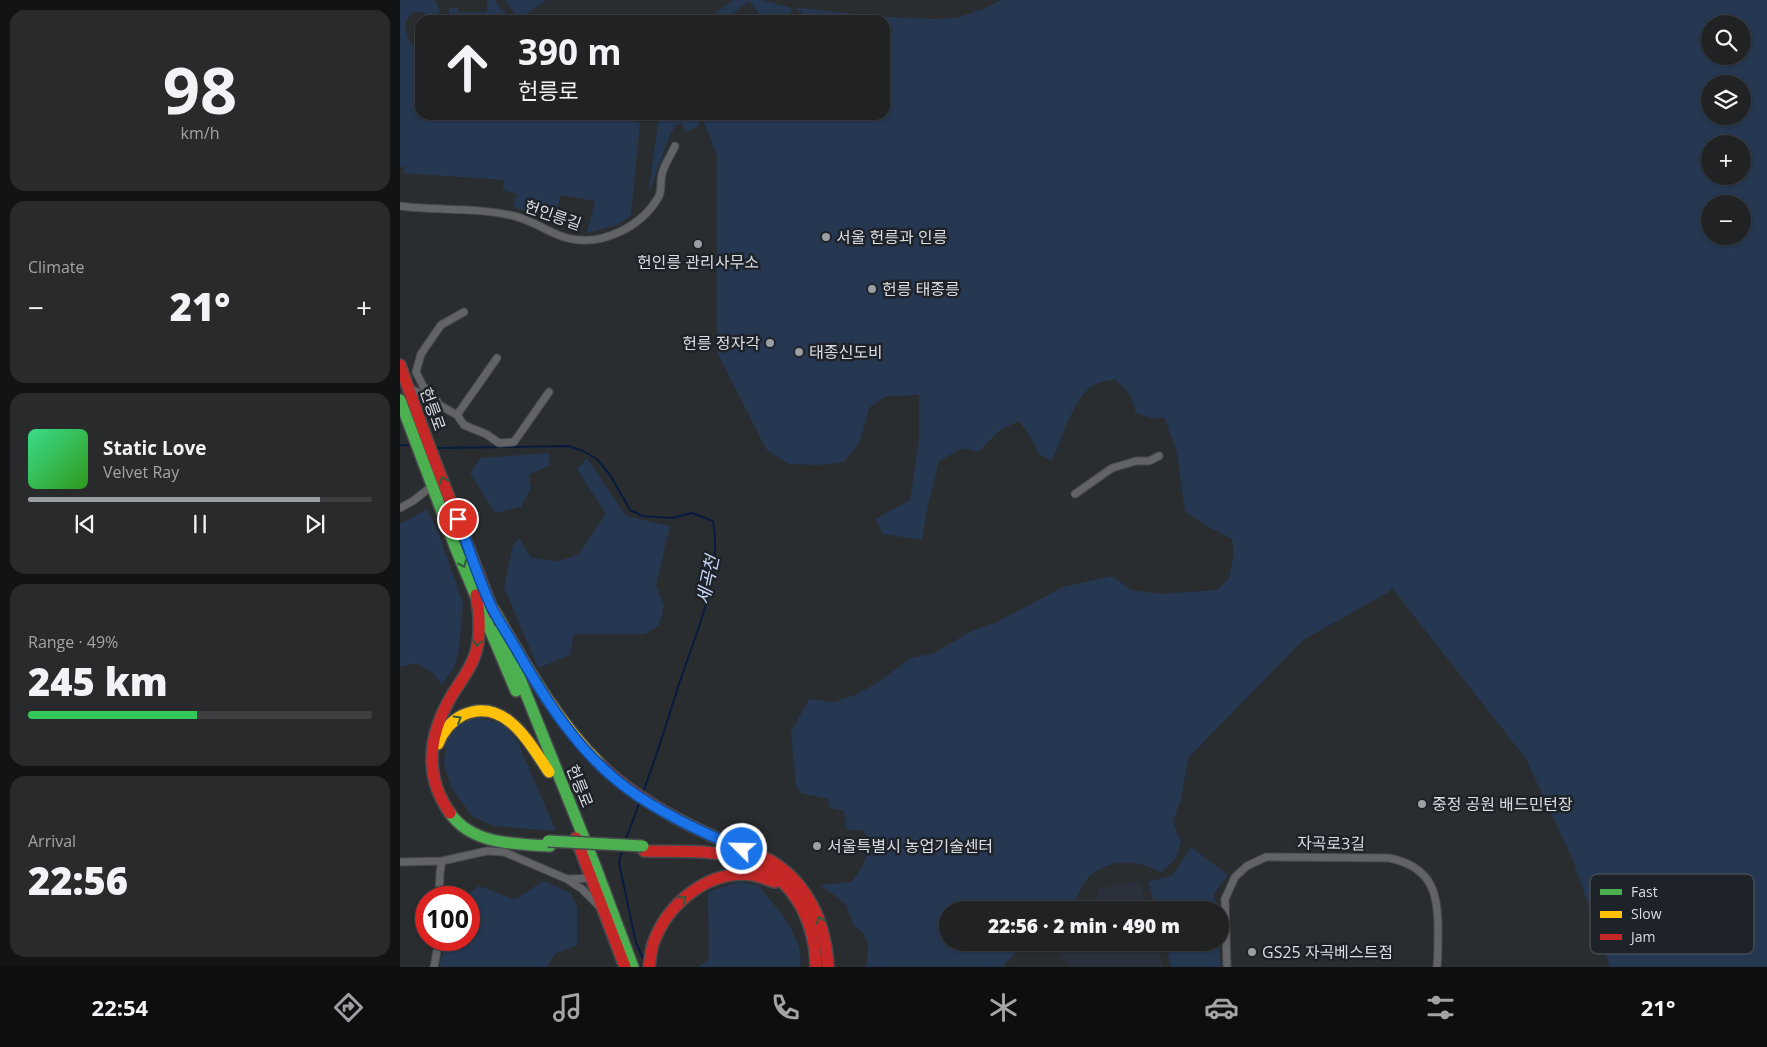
<!DOCTYPE html>
<meta charset="utf-8">
<style>
body{margin:0;font-family:"Open Sans","Noto Sans KR",sans-serif;background:#282a2c;color:#f1f3f6;height:100vh;display:flex;flex-direction:column;font-size:19px;white-space:nowrap}
*{box-sizing:border-box;margin:0}
p{font-size:16px;color:#a2a4a6}
.icon{flex:none;width:28px;height:28px;fill:none;stroke:currentColor;stroke-width:2;stroke-linecap:round;stroke-linejoin:round}
.map{position:relative;flex:1;overflow:hidden}
.side{display:flex;flex-direction:column;gap:10px;padding:10px;background:#121314;width:400px}
.side>*{flex:none}
.hud{position:absolute;left:15px;top:15px;width:475px;height:105px;border-radius:15px;box-shadow:0 1px 4px #0004,0 0 0 1px #3d3f41;background:#202224;color:#f1f3f6;overflow:hidden}
.controls{position:absolute;left:1301px;top:15px;display:grid;gap:10px}
.controls a{display:grid;place-items:center;width:50px;height:50px;border-radius:50%;background:#202224;box-shadow:0 1px 4px #0004,0 0 0 1px #3d3f41;font-size:25px}
.speed{position:absolute;left:15px;top:886px;display:flex;gap:10px;font-size:25px;font-weight:700;text-align:center}
.speed>*{display:grid;place-content:center;width:65px;height:65px;border-radius:50%;background:#202224;box-shadow:0 1px 4px #0004,0 0 0 1px #3d3f41;line-height:1}
.speed .limit{border:8px solid #d22;background:#fff;color:#111}
.pin{position:absolute;display:grid;place-items:center;width:42px;height:42px;color:#fff;margin:-21px;border:2px solid #fff;border-radius:50%;box-shadow:0 1px 5px #0007}
.me{position:absolute;width:55px;margin:-28px;rotate:293deg;stroke-linejoin:round;filter:drop-shadow(0 0 4px #0008)}
.turn{display:flex;align-items:center;gap:18px;height:105px;padding:0 20px;font-size:22px}
.turn .icon{width:65px;height:65px;stroke-width:2.5}
.turn b{display:block;font-size:35px;line-height:42px}
.big{font-size:38px;font-weight:800;line-height:1.1}
.side .tile{flex:1;display:flex;flex-direction:column;justify-content:center;gap:8px;min-width:0;padding:0 18px;border-radius:15px;background:#282a2c}
.side .dial{align-items:center;gap:0}
.dial b{font-size:65px;line-height:1}
.song{display:flex;align-items:center;gap:15px}
.cover{width:60px;height:60px;border-radius:8px;background:linear-gradient(135deg,hsl(150 70% 55%),hsl(110 70% 35%))}
.played{height:5px;border-radius:2px;background:linear-gradient(90deg,#9c9fa4 85%,#3d3f41 85%)}
.keys{display:flex;justify-content:space-around;direction:ltr}
.heat{display:flex;justify-content:space-between;align-items:center;font-size:28px;direction:ltr}
.charge{height:8px;border-radius:4px;background:linear-gradient(90deg,#34c759 49%,#3d3f41 0)}
.trip{position:absolute;left:539px;top:901px;width:290px;height:50px;border-radius:25px;background:#202224;box-shadow:0 1px 4px #0004,0 0 0 1px #3d3f41;font-weight:800;line-height:50px;text-align:center}
.menu{display:flex;height:80px;justify-content:space-around;align-items:center;background:#0d0e0e;color:#a2a4a6}
.menu .icon{width:35px;height:35px}
.menu .active{color:#9c9fa4}
.menu b{font-size:22px;color:#f1f3f6}
main{display:flex;flex:1;min-height:0}
.map>svg:first-child{display:block}
.built{fill:#2a313c}
.green{fill:#263751;fill-rule:evenodd}
.lines{fill:none;stroke-linecap:round;stroke-linejoin:round}
.stream{stroke:#071b3f;stroke-width:2}
.street-casing{stroke:#474a4c;stroke-width:9}
.fast-casing{stroke:#474a4c;stroke-width:14}
.slow-casing{stroke:#474a4c;stroke-width:14}
.jam-casing{stroke:#474a4c;stroke-width:14}
.street{stroke:#616366;stroke-width:7}
.fast{stroke:#4caf50;stroke-width:11}
.slow{stroke:#ffc107;stroke-width:11}
.jam{stroke:#c62828;stroke-width:11}
.fast-bridge-casing{stroke:#474a4c;stroke-width:14;stroke-linecap:butt}
.fast-bridge{stroke:#4caf50;stroke-width:11}
.oneway{stroke:#305a39}
.route-casing{stroke:#114b97;stroke-width:12}
.route{stroke:#1a73e8;stroke-width:9}
.poi-dot{fill:#9c9fa4;stroke:#1e2229;stroke-width:2}
.labels{text-anchor:middle;stroke-width:5;stroke-linejoin:round;paint-order:stroke}
.street-label{font-size:16px;fill:#dadde2;stroke:#1e2229}
.poi-label{font-size:16px;fill:#dadde2;stroke:#1e2229;text-anchor:start}
.water-label{font-size:18px;font-style:italic;fill:#c6d8f4;stroke:#1e2229}
.key{fill:#1e2229;stroke:#565a60;stroke-width:1}
.key-label{font-size:14px;fill:#dadde2}
</style>
<main>
<section class="side">
<div class="tile dial"><b>98</b><p>km/h</p></div>
<div class="tile"><p>Climate</p>
<div class="heat"><a>−</a><b class="big">21°</b><a>+</a></div>
</div>
<div class="tile">
<div class="song"><i class="cover"></i><div><b>Static Love</b><p>Velvet Ray</p></div></div>
<div class="played"></div>
<div class="keys"><svg class="icon" aria-label="previous" viewBox="0 0 24 24"><path d="M18 5L8 12l10 7zM5 5v14"/></svg><svg class="icon" aria-label="pause" viewBox="0 0 24 24"><path d="M8 5v14M16 5v14"/></svg><svg class="icon" aria-label="next" viewBox="0 0 24 24"><path d="M6 5l10 7-10 7zM19 5v14"/></svg></div>
</div>
<div class="tile"><p>Range · 49%</p><b class="big">245 km</b><div class="charge"></div></div>
<div class="tile"><p>Arrival</p><b class="big">22:56</b></div>
</section>
<div class="map">
<svg width="1367" height="967" viewBox="0 0 1367 967">
<rect width="100%" height="100%" fill="#2a2d30"/>
<path class="built" d="M740,881L748,910H690L700,888Z
M651,943H757L763,967H670Z"/>
<path class="green" d="M0,0H35L40,12L31,19L22,12H13L6,21C4,34 10,44 20,53V115H191L196,117L240,122L231,215L217,225L187,233L195,201L161,195L153,221L113,207L117,194L103,190L104,180L3,173L4,167H0Z
M87,0H95L100,8L111,17L107,20H54L49,14V8L57,7L58,12H87Z
M105,0H146L119,20Z
M333,0H362L391,8L392,12L381,20H364L349,1L324,20H307Z
M601,0H1367V967H1210L1173,860L1126,759L992,588L987,593L903,640L788,758L781,799L773,822L781,842L776,858L762,872C755,870 747,866 740,864C718,859 692,867 682,887C677,896 676,904 667,910H548V942L624,943L603,967H464L467,964L468,945L463,933L453,925L446,904L420,885L452,882L463,865L471,842L462,830H447L444,811L430,808L428,799L401,793L396,786L391,732L409,699L434,702L457,694L480,681L509,659L534,653L570,632L597,622L663,587L712,576L731,590L760,594L817,590L829,579L834,553L832,539L807,526L785,511L777,452L764,417L756,419L736,413L731,396L715,379C709,381 701,381 696,384C674,394 662,439 652,461L639,454L632,439L619,421L600,430L578,452L563,448L539,461L527,509L522,540L483,534L476,519L510,500L519,440V395L485,396L469,408L460,442L444,462L417,465L388,464L366,449L317,352V155L302,118L298,127L285,132L282,123L276,125L270,135L250,190H249L258,122L259,115H485V20H397L396,17L402,15V12L397,11V8L488,17L535,19L556,18L584,9ZM1310,24H1342V56H1310ZM1310,84H1342V116H1310ZM1310,144H1342V176H1310ZM1310,204H1342V236H1310Z
M149,453V466L129,474L131,488L121,507L95,513L70,473L81,458Z
M187,458L226,516L270,526L256,585L264,606L259,625L245,634H174L170,655L138,668L104,587L113,545L119,538L131,558L159,561L178,555L206,514L177,469Z
M27,509L38,532L63,603L59,650L54,667L42,685L33,673L16,663L0,667V524Z
M76,718C101,721 106,724 119,745L156,831L94,826L72,816L51,787L44,764L46,742L56,726Z
M791,847L828,875L814,893L816,910H756L748,882L773,875Z
M143,881L171,893L177,907V945L155,954L147,967H39L45,948V940H69V898L64,897L79,886L115,900Z
M339,882L358,885C375,906 406,939 400,967H298L309,959L308,892Z
M765,943H819L821,967H771Z"/>
<g class="lines">
<path class="stream" d="M0,445L13,446
M35,448L169,446L183,451L197,459L210,475L230,510L243,516L255,517L272,518L292,513L313,521C323,577 295,635 278,687C267,722 256,758 243,792
M226,839L240,801
M222,851L219,863L236,943L245,962"/>
<defs>
<path id="street" d="M0,206C37,211 77,207 114,216C133,220 148,233 167,238C201,247 242,227 259,196C262,190 260,181 262,174C264,165 271,155 275,146
M8,387L57,415L64,425L86,434L99,443L114,442L149,392
M37,401L23,386L16,372L21,354L41,325L64,312
M57,415L97,358
M675,494L712,468L736,461H749L759,456
M0,508L13,501L32,486
M0,862L42,861L87,851L104,852L167,879L182,889L200,907
M168,879L194,878
M39,898L40,872L42,861
M34,967L39,940
M827,967L825,899L835,877L847,866L866,857L989,858C1034,867 1039,896 1038,936C1038,946 1038,957 1037,967"/>
<path id="fast" d="M0,400L56,549L116,691
M100,629L194,863L233,967
M50,813C72,845 116,844 150,846"/>
<path id="slow" d="M92,607C124,662 154,718 200,764
M38,744C43,731 51,721 63,715C105,696 130,744 149,772"/>
<path id="jam" d="M0,365L28,443L94,614
M200,764C230,794 269,816 308,834C328,844 351,850 371,861C409,884 426,925 428,967
M50,813C23,775 29,734 52,695C60,682 70,670 75,655C81,636 80,615 76,595
M176,838L225,967
M244,851C276,852 311,849 342,859C392,873 415,919 416,967
M249,967C250,960 251,951 253,944C267,904 308,869 353,875C360,876 368,880 375,882"/>
</defs>
<use href="#street" class="street-casing"/>
<use href="#fast" class="fast-casing"/>
<use href="#slow" class="slow-casing"/>
<use href="#jam" class="jam-casing"/>
<use href="#street" class="street"/>
<use href="#fast" class="fast"/>
<use href="#slow" class="slow"/>
<use href="#jam" class="jam"/>
<defs>
<path id="fast-bridge" d="M148,841L243,846"/>
</defs>
<use href="#fast-bridge" class="fast-bridge-casing"/>
<use href="#fast-bridge" class="fast-bridge"/>
</g>
<defs><path id="oneway-chevron" d="M-2-3.5L2.5 0L-2 3.5" fill="none" stroke-width="1.6" stroke-linecap="round" stroke-linejoin="round" transform="scale(1.25)"/></defs>
<g class="oneway">
<use href="#oneway-chevron" transform="translate(43 480) rotate(-112)"/>
<use href="#oneway-chevron" transform="translate(63 564) rotate(67)"/>
<use href="#oneway-chevron" transform="translate(77 643) rotate(100)"/>
<use href="#oneway-chevron" transform="translate(58 719) rotate(-31)"/>
<use href="#oneway-chevron" transform="translate(283 899) rotate(-39)"/>
<use href="#oneway-chevron" transform="translate(420 920) rotate(-110)"/>
</g>
<g class="lines">
<defs>
<path id="route" d="M58,519C69,548 79,581 92,608C100,623 110,638 119,654C148,704 180,754 228,789C262,814 303,833 342,849"/>
</defs>
<use href="#route" class="route-casing"/>
<use href="#route" class="route"/>
</g>
<g class="poi-dot">
<circle cx="426" cy="237" r="5"/>
<circle cx="298" cy="244" r="5"/>
<circle cx="472" cy="289" r="5"/>
<circle cx="370" cy="343" r="5"/>
<circle cx="399" cy="352" r="5"/>
<circle cx="1022" cy="804" r="5"/>
<circle cx="417" cy="846" r="5"/>
<circle cx="852" cy="952" r="5"/>
</g>
<g class="labels">
<g class="street-label">
<text transform="translate(153 215) rotate(19)" y="6">헌인릉길</text>
<text transform="translate(33 409) rotate(70)" y="6">헌릉로</text>
<text transform="translate(180 786) rotate(68)" y="6">헌릉로</text>
<text transform="translate(931 843) rotate(1)" y="6">자곡로3길</text>
</g>
<g class="poi-label">
<text x="436" y="243">서울 헌릉과 인릉</text>
<text x="298" y="268" text-anchor="middle">헌인릉 관리사무소</text>
<text x="482" y="295">헌릉 태종릉</text>
<text x="360" y="349" text-anchor="end">헌릉 정자각</text>
<text x="409" y="358">태종신도비</text>
<text x="1032" y="810">중정 공원 배드민턴장</text>
<text x="427" y="852">서울특별시 농업기술센터</text>
<text x="862" y="958">GS25 자곡베스트점</text>
</g>
<g class="water-label">
<text transform="translate(308 580) rotate(-78)" y="6">세곡천</text>
</g>
</g>
<rect x="1190" y="874" width="164" height="80" rx="8" class="key"/>
<rect x="1200" y="889" width="22" height="6" fill="#4caf50"/>
<rect x="1200" y="911" width="22" height="7" fill="#ffc107"/>
<rect x="1200" y="934" width="22" height="6" fill="#c62828"/>
<g class="key-label">
<text x="1231" y="897">Fast</text>
<text x="1231" y="919">Slow</text>
<text x="1231" y="942">Jam</text>
</g>
</svg>
<div class="controls">
<a><svg class="icon" aria-label="search" viewBox="0 0 24 24"><circle cx="10" cy="10" r="6"/><path d="M15 15l6 6"/></svg></a>
<a><svg class="icon" aria-label="layers" viewBox="0 0 24 24"><path d="M12 4l9 5-9 5-9-5zM3 14l9 5 9-5"/></svg></a>
<a>+</a>
<a>−</a>
</div>
<div class="speed"><div class="limit">100</div></div>
<div class="pin" style="left:58px;top:519px;background:#d93025"><svg class="icon" aria-label="arrive" viewBox="0 0 24 24"><path d="M6 21V4h12l-3 4 3 4H6"/></svg></div>
<svg class="me" style="left:342px;top:849px" viewBox="-20 -20 40 40"><circle r="17" fill="#1a73e8" stroke="#fff" stroke-width="3"/><path d="M0-11L8 9 0 5-8 9z" fill="#fff"/></svg>
<div class="trip">22:56 · 2 min · 490 m</div>
<div class="hud">
<div class="turn"><svg class="icon" aria-label="ahead" viewBox="0 0 24 24"><path d="M12 20V5M6 11l6-6 6 6"/></svg><div><b>390 m</b>헌릉로</div></div>
</div>
</div>
</main>
<nav class="menu">
<b>22:54</b>
<svg class="icon active" aria-label="directions" viewBox="0 0 24 24"><path d="M12 3l9 9-9 9-9-9zM9 14v-3h6M13 9l2 2-2 2"/></svg>
<svg class="icon" aria-label="music" viewBox="0 0 24 24"><path d="M9 18V5l10-2v13"/><circle cx="6" cy="18" r="3"/><circle cx="16" cy="16" r="3"/></svg>
<svg class="icon" aria-label="phone" viewBox="0 0 24 24"><path d="M5 4h4l2 5-3 2q2 4 5 5l2-3 5 2v4C11 20 4 13 5 4z"/></svg>
<svg class="icon" aria-label="climate" viewBox="0 0 24 24"><path d="M12 3v18M4 7l16 10M4 17L20 7"/></svg>
<svg class="icon" aria-label="car" viewBox="0 0 24 24"><path d="M5 17H2v-5l4-1 3-4h7l3 4 3 1v5h-3M9 17h6M6 11h13"/><circle cx="7" cy="17" r="2"/><circle cx="17" cy="17" r="2"/></svg>
<svg class="icon" aria-label="filters" viewBox="0 0 24 24"><path d="M4 7h16M4 17h16"/><circle cx="9" cy="7" r="2"/><circle cx="15" cy="17" r="2"/></svg>
<b>21°</b>
</nav>
